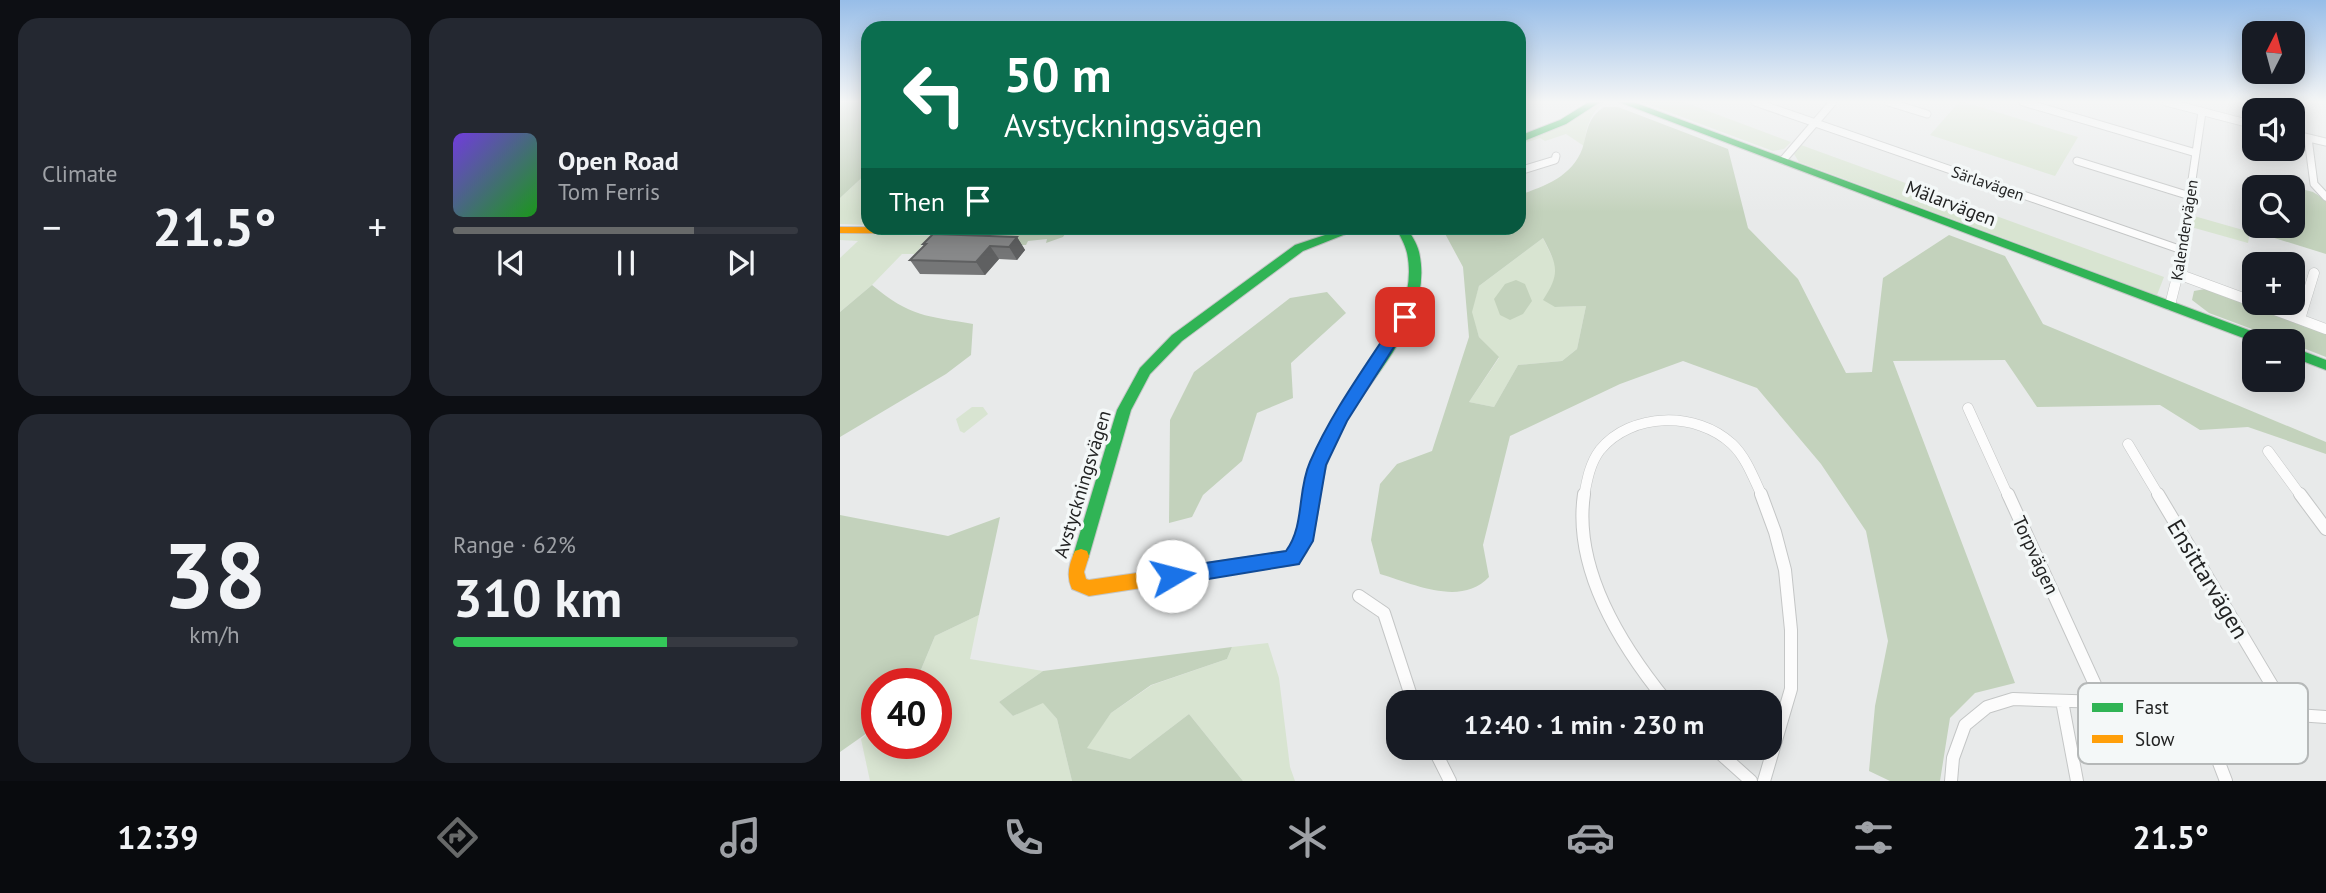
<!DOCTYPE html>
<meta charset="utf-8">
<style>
body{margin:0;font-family:"PT Sans",sans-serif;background:#242831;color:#f1f3f6;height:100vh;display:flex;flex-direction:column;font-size:26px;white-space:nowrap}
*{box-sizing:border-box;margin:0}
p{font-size:23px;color:#9ea1a6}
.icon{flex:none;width:38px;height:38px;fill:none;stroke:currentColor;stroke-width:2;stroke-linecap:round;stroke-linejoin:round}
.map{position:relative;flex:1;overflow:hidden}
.side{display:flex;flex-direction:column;gap:18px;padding:18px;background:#0d0f14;width:840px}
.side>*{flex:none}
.hud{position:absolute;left:21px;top:21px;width:665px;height:214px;border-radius:21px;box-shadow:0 4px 18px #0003;background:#0b6e4f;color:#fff;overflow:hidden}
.needle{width:46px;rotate:6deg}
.fabs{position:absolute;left:1402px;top:21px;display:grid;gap:14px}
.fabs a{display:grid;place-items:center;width:63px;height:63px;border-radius:14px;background:#171b24;box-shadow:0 4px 18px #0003;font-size:35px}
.speed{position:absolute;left:21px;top:668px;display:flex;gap:14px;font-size:35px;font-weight:700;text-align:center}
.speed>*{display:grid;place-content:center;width:91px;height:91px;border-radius:50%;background:#171b24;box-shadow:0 4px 18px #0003;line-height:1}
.speed .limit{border:10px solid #d22;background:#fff;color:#111}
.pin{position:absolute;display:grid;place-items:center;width:60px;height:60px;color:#fff;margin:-30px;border-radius:14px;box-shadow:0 4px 10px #0006}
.me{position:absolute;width:77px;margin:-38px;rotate:82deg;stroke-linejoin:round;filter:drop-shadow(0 0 5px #0008)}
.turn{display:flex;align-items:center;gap:24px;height:147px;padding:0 28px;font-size:32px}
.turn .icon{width:91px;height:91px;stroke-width:2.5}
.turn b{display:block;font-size:49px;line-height:60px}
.then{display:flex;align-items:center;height:66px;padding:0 28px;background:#0003;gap:14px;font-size:26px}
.big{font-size:52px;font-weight:700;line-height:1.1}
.side .widget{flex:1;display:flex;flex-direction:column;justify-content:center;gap:10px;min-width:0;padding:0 24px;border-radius:21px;background:#242831}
.side .dial{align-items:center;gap:0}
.dial b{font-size:91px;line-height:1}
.song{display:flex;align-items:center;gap:21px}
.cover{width:84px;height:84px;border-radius:10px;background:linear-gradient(135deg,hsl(260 70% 55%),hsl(120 70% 35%))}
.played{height:7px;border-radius:4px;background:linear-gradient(90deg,#676969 70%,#363941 70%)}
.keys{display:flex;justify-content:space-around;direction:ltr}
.heat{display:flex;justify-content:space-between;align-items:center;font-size:38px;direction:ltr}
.charge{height:10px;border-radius:5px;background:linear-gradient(90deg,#34c759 62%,#363941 0)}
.side .tiles{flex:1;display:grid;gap:18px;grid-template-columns:repeat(2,1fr)}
.trip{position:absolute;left:546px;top:690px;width:396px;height:70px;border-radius:21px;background:#171b24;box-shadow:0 4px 18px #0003;font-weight:700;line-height:70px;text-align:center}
.tabs{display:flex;height:112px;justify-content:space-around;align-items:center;background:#090b0e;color:#9ea1a6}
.tabs .icon{width:49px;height:49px}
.tabs .current{color:#676969}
.tabs b{font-size:32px;color:#f1f3f6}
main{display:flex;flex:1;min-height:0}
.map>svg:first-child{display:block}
.green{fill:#d8e4d1}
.forest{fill:#c3d2bc;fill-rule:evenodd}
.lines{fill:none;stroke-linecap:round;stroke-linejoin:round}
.street-far2-casing{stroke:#c4c6c6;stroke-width:9}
.street-far1-casing{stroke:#c4c6c6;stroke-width:11}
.street-casing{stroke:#c4c6c6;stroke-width:14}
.fast-casing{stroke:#c4c6c6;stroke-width:2}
.slow-casing{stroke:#c4c6c6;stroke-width:2}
.street-far2{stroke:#fcfcfc;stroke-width:7}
.street-far1{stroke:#fcfcfc;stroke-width:10}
.street{stroke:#fcfcfc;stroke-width:12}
.fast{fill:#30b455;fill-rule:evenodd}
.slow{fill:#ff9f0a;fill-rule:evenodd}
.wall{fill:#757677}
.shaded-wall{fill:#5f6061}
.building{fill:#88898a;stroke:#5f6061;stroke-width:2}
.route{fill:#1a73e8;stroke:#114b97;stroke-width:2}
.labels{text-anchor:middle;stroke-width:7;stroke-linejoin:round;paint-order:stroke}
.far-street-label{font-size:16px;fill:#222323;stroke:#f4f8f8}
.street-label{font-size:19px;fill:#222323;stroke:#f4f8f8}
.near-street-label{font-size:23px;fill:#222323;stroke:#f4f8f8}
.key{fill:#f4f8f8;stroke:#b5b8b8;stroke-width:2}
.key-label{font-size:19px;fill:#222323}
</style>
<main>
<section class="side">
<div class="tiles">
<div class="widget"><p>Climate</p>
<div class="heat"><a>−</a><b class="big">21.5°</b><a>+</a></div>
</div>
<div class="widget">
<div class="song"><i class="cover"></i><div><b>Open Road</b><p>Tom Ferris</p></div></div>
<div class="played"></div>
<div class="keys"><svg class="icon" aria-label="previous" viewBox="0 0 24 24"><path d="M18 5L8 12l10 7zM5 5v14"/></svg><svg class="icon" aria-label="pause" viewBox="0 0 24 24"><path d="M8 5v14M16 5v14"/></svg><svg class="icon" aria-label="next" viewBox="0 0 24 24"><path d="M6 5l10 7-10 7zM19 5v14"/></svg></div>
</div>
<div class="widget dial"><b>38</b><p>km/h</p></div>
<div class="widget"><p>Range · 62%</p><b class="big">310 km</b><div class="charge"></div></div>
</div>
</section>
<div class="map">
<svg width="1486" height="781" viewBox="0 0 1486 781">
<rect width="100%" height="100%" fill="#e8eaea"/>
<path class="green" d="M761,102H765C750,112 746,129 744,146L726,134L705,141L700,138L679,145V142L726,123Z
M802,102H844L951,142L944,149L933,151Z
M1119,102H1124L1238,137L1215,176L1090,135Z
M961,145L1324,277L1317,295L959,162L954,154Z
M28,172V225L0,224V198Z
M1354,216L1410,232L1408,243L1351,227Z
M0,234L107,236L85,242L75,254H62L32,285L0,312V258L18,241L0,240Z
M703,238L715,263V307L746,306L737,349L722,361L678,365L654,407L629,402L659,358L639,337L631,312L639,286Z
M132,407H143L148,414L124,433L120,431L116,419Z
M139,615L130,659L203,671L159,702L173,716L203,702L217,719L232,781H30L21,739L37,726V744H96V684H75L95,636Z
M428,643L439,678L450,767L455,781H403L349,714L290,759L246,748L271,713L312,685L387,659L392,647Z"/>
<path class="forest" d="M0,102H28V172L0,198Z
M764,107H778L888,149L908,228L958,279L1006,373L1032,372L1043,278L1109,235L1165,256L1203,324L1486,442V454L1408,427L1360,430L1320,405L1197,407L1165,360L1053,361L1175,683L1135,693L1110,718L1100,781H1050L1029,771L1035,706L1048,641L1026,531L981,464L917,388L843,361L780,384L670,436L643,545L649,577C621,607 574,584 540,574L531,540L540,484L557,464L592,451L629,337L623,267L602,228H679V195C706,186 736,175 744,143C748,127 749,117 764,107ZM703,238C717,265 721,273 703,300L715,307L746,306L737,349L722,361L678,365L654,407L629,402L659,357L639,337L632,312L639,286Z
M1419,178L1473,192L1486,200V254L1415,232L1416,226H1452V187H1418Z
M229,228L223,237L206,243L207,239L188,241L186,245H122L121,241L124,233Z
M676,280L685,284L692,301L683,314L670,320L660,315L654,299L665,284Z
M32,285C70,317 87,316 133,324L131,355L106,374L0,437V312Z
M1365,289L1486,334V357L1453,344L1452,341H1444L1369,313L1352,300L1354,291Z
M487,292L506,313L451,363L453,398L417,413L402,461L363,495L352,517L329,523L330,420L354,372L450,298Z
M0,515L108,536L160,517L139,615L95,636L75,684H37V726L0,752Z
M392,647L387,659L311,685L271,713L247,748L290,759L349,714L403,781H232L217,719L203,703L173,716L159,702L203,671Z"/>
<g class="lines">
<defs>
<path id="street-far2" d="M915,102L1342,250
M1048,102L1087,114
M1183,102L1356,153
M1326,102L1414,125
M1452,134L1486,142
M1468,138L1474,184L1486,197
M943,160L993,102
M1237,161L1350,196
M679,171L715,160L716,156
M1338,275L1362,112"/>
<path id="street-far1" d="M1338,274L1414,302
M1416,303L1486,329
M1330,305L1338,273
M1460,319L1474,273
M1128,408L1168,496
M1288,444L1319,496
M1428,451L1461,496
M744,496C747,480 750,463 760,450C791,412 857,411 892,444C906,457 914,479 922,496"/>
<path id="street" d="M744,494C733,569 782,647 827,702
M921,494L935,532L945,570L951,630V689L924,781
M1168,494L1263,702
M1318,494L1449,714
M1460,494L1486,529
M519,596L544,613L573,702
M1222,701L1237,781
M1358,708L1386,781
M593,747L610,781
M873,747L911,781
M1111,781L1113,758L1125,725L1147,707L1173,699L1263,702L1486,717"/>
<path id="fast" d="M749,102H760L726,124L679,143V136L720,120Z
M779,102H793L1430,338L1432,341L1414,342Z
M506,228H521L463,251L342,341L310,374L291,410L249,556L247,561L241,563L235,561L233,556L277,410L300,368L332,335L455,245Z
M556,228H567C571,235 577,243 579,252C594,317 534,373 504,424C489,449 482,477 479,506L477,511L471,513L465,511C461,501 465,489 467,479C473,457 482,435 495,415C525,367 580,315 567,253C565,244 560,236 556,228Z
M1452,347L1486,360V370L1452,357Z"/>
<path id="slow" d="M0,227L183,228L177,231L119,234L0,233Z
M471,499L477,501L479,506C475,525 473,558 452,565L249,596L232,589C226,576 229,564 235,551L241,549L247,551L249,556L244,572L246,579L249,580L447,551L456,539L463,506L465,501Z"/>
</defs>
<use href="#street-far2" class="street-far2-casing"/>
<use href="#street-far1" class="street-far1-casing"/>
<use href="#street" class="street-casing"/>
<use href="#fast" class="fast-casing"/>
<use href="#slow" class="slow-casing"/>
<use href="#street-far2" class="street-far2"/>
<use href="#street-far1" class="street-far1"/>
<use href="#street" class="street"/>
<use href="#fast" class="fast"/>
<use href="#slow" class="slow"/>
</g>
<path class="wall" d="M177,237L185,250L177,260L159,259L145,275L80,274L70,260L84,246L83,244Z"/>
<path class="shaded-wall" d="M177,237L185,250L177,260L169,247Z
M150,246L159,259L145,275L136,262Z"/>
<path class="building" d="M93,234L177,237L169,247L150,246L136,262L70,260L86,244H83Z"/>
<linearGradient id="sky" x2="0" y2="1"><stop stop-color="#97bde8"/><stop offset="0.48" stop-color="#f5f6f6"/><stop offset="1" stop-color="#f5f6f6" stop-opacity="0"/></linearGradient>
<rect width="1486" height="212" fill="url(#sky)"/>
<path class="route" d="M565,312L573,317L507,421L486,465L473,541L459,564L332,585L325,583L322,576L325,570L332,568L446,551C465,525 457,491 470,462C493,409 529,362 560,313Z"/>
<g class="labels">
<g class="far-street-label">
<text transform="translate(1148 183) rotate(19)" y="6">Särlavägen</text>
<text transform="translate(1344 230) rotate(-81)" y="6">Kalendervägen</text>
</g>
<g class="street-label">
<text transform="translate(1111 203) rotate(21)" y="7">Mälarvägen</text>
<text transform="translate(242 484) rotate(-73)" y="7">Avstyckningsvägen</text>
<text transform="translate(1196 555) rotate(65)" y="7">Torpvägen</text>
</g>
<g class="near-street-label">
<text transform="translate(1368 579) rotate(59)" y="8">Ensittarvägen</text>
</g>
</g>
<rect x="1238" y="683" width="230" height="81" rx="10" class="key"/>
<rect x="1252" y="703" width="31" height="9" fill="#30b455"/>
<rect x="1252" y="735" width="31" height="8" fill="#ff9f0a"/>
<g class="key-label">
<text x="1295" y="714">Fast</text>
<text x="1295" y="746">Slow</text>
</g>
</svg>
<div class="fabs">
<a><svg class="needle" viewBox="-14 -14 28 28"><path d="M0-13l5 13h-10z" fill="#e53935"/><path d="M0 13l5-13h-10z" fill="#9ea1a6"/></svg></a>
<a><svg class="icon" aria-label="sound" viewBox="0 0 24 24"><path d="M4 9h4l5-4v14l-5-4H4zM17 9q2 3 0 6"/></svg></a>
<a><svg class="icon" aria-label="search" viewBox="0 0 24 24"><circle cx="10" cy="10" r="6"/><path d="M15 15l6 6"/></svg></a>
<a>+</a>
<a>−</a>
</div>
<div class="speed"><div class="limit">40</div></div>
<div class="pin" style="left:565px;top:317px;background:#d93025"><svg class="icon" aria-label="arrive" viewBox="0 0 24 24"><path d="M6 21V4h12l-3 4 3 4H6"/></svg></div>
<svg class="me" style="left:332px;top:576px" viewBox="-20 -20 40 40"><circle r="19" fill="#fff"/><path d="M0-13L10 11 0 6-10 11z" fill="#1a73e8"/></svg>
<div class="trip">12:40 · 1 min · 230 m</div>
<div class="hud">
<div class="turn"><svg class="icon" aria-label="left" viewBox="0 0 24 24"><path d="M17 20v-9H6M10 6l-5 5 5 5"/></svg><div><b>50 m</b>Avstyckningsvägen</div></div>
<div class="then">Then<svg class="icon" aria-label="arrive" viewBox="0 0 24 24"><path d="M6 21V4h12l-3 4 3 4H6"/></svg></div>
</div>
</div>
</main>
<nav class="tabs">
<b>12:39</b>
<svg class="icon current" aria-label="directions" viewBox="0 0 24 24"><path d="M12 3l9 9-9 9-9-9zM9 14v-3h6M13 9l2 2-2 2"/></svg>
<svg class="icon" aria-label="music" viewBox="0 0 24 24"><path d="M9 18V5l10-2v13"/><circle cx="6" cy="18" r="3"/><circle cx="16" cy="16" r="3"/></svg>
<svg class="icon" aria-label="phone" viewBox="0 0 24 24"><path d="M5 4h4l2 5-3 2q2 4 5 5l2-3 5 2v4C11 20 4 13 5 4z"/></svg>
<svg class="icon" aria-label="climate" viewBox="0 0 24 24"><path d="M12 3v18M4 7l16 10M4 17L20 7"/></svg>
<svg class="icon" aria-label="car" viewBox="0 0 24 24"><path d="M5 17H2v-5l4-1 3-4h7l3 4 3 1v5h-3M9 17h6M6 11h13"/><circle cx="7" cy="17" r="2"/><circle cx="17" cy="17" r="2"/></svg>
<svg class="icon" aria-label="filters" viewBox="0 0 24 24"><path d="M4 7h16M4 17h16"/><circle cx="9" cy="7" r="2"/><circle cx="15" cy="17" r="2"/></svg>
<b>21.5°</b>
</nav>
